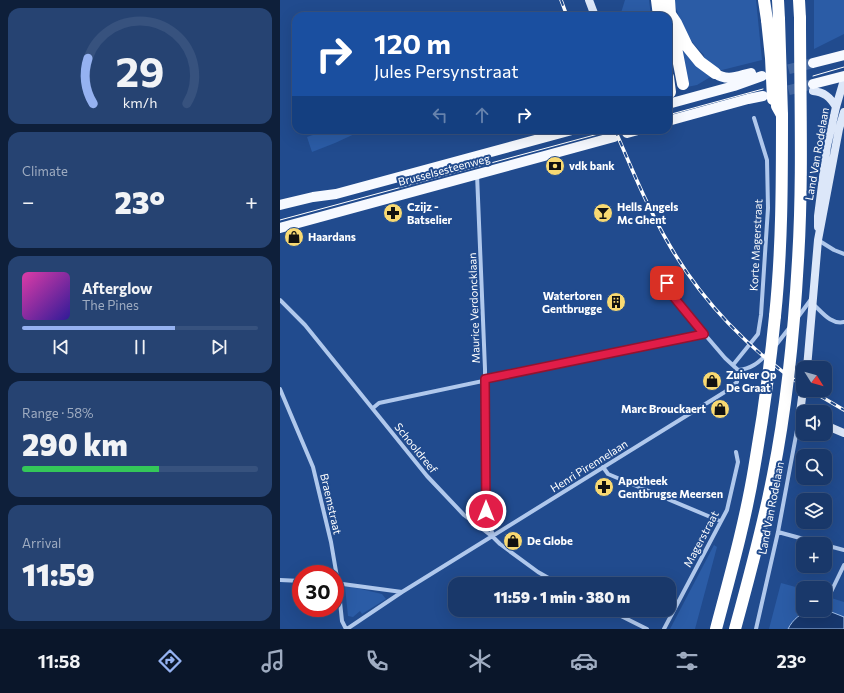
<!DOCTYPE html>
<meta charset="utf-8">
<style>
body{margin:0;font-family:Commissioner,sans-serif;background:#264372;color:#f1f3f6;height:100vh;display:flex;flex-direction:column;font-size:15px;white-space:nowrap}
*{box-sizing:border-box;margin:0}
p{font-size:13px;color:#9facc1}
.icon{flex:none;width:22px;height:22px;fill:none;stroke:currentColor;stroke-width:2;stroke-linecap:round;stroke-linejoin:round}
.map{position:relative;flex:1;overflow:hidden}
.panel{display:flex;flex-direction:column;gap:8px;padding:8px;background:#0e1f3a;width:280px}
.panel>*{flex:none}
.guide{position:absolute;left:12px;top:12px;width:380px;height:122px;border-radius:12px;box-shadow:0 4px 16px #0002,0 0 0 1px #37527e;background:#1a4fa0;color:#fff;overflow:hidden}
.needle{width:26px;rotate:127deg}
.fabs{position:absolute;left:516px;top:361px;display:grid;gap:8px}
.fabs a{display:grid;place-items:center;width:36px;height:36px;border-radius:8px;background:#19386a;box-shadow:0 4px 16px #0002,0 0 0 1px #37527e;font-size:20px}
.speed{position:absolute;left:12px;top:565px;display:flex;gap:8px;font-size:20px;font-weight:700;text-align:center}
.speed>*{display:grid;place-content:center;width:52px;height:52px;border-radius:50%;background:#19386a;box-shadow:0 4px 16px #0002,0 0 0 1px #37527e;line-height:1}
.speed .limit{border:6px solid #d22;background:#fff;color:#111}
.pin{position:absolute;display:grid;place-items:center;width:34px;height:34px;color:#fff;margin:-17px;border-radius:8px;box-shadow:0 2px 6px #0006}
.me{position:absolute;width:44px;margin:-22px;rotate:0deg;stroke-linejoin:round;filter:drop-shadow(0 0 3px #0008)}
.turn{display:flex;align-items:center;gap:14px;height:84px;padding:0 16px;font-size:18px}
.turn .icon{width:52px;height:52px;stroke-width:2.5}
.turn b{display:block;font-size:28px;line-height:34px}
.lanes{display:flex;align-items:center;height:38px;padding:0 16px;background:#0003;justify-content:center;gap:20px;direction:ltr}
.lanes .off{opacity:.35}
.big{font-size:30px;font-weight:800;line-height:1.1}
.panel .card{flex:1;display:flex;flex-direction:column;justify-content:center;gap:6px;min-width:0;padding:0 14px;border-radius:12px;background:#264372}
.panel .dial{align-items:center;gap:0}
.dial svg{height:104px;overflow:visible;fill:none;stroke:#37527e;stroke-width:7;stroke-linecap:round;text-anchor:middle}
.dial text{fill:#f1f3f6;stroke:none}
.song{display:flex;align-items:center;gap:12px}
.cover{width:48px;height:48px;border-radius:6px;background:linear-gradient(135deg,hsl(320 70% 55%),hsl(250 70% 35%))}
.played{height:4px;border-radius:2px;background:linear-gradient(90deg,#95b2f1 65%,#37527e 65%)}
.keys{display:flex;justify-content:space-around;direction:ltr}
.heat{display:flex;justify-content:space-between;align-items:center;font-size:22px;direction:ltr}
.charge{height:6px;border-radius:3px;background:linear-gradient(90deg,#34c759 58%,#37527e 0)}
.trip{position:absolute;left:168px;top:577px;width:228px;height:40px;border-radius:12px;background:#19386a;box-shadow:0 4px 16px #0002,0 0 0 1px #37527e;font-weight:800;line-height:40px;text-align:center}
.tab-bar{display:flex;height:64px;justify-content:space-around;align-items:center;background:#0a162a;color:#9facc1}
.tab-bar .icon{width:28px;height:28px}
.tab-bar .active{color:#95b2f1}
.tab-bar b{font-size:18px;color:#f1f3f6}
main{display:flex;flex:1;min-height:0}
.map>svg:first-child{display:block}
.green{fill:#2b5ca6}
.water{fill:#17376d;stroke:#a4c2ed}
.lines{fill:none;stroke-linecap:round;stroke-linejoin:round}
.primary-tunnel{stroke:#42669f;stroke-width:10;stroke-dasharray:10 5;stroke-linecap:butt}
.street{stroke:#b0c8ec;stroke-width:4}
.secondary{stroke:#dce7f9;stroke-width:8}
.primary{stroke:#f6f9ff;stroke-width:10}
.highway{stroke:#fff;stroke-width:12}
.tram{stroke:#fff;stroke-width:1}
.rail-casing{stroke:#fff;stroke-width:3.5}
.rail{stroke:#214b8e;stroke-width:2;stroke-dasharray:6;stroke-linecap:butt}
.highway-bridge{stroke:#fff;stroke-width:12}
.route-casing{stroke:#92132f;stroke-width:10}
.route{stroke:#e11d48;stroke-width:7}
.labels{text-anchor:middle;stroke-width:4;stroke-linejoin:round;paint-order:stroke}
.street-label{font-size:11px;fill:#fff;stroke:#214b8e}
.poi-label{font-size:11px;font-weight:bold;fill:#fff;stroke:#214b8e;text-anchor:start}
</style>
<main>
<section class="panel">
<div class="card dial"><svg viewBox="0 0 100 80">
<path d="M14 69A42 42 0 1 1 86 69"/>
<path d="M14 69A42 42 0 0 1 10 34" stroke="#95b2f1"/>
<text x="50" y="56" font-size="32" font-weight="700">29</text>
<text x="50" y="72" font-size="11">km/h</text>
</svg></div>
<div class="card"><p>Climate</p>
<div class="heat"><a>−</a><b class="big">23°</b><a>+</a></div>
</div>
<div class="card">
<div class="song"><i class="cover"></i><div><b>Afterglow</b><p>The Pines</p></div></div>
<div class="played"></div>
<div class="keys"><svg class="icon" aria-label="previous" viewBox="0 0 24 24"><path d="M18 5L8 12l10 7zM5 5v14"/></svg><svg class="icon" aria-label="pause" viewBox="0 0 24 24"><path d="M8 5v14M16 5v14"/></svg><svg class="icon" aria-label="next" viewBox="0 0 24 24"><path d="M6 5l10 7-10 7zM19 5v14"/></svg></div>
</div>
<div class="card"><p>Range · 58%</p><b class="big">290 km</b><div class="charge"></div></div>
<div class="card"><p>Arrival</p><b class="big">11:59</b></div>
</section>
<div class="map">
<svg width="564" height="629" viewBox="0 0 564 629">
<rect width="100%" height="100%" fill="#214b8e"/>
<path class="green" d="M345,0H369L371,16H340Z
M394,0H476L482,60L438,71L424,62V55C408,40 399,22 394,0Z
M534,0H564V34L534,49Z
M397,40C407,57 416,65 432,76L417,85L407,87Z
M47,130H80L81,131L55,143L32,152L27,137Z
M434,545L437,547L415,629H390Z
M501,583L523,589V610H545V596L564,602V629H489Z
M65,587H72L102,594L106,599L82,614L80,611L73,617L68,616Z"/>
<path class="water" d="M531,610C548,610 549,611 564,617V629H508C513,619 521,613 531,610Z"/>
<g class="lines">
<path class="primary-tunnel" d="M494,73L533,63
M494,94L533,84"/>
<path class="street" d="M197,174L205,369L206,511L213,536
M538,240L554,250L564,254
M387,283L391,295L445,358L458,370
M0,300L25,325L147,476L184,515L213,537L220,544L258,572L279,584
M533,304C542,312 551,325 564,322
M518,317L532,298
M496,345L510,327
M453,365L478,334L481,315L488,208L487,160L474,118
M458,370C471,369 478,363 487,354
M0,389L33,467L51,542L58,583L62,621L66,629
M93,408L99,403L424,334
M323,467L328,474L440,521
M498,532L542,544
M545,545L564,550
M0,580L21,581
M55,583L122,592
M550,594L564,565
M329,610L367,629
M67,629L122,592L448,390L457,382L458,370
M384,629L447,510L458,462L456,452
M476,629L498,532L520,414"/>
<path class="secondary" d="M309,0L315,16
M533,91C544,92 550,97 556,107
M538,227V216L547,146L556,107L564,80
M527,368L538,240L559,129L564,112
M523,415L520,413L523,390
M545,425L564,433"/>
<path class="primary" d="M533,63L564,55
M435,73C447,82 458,76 471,73
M533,84L564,76
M388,104L454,86L482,76
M388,121L468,99L483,96
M347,133L358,130
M0,205L33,197L56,194L292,130
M0,228L334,137"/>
<path class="highway" d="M377,0L379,16
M389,0L390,14L396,23L407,46L420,62L435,73
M484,0L487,20
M498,0L499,19
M519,0L520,18
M392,27L403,84
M388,77L390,92
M495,316C502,249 502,182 502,115L497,106"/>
<path class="tram" d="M533,76L564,67
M388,115L483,89
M0,220L333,130"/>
<defs>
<path id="rail" d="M281,0L287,16
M335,130C352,169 368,209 390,246C422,301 469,350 523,386
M530,390L564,410"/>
</defs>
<use href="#rail" class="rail-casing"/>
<use href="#rail" class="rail"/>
<path class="highway-bridge" d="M499,19L502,115
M487,20L491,58L493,99
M436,629C450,576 465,523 474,469C483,418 490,367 495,316
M455,629C469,578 483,527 493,475C507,405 514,332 518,260C523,179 520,99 520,18"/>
</g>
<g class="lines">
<defs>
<path id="route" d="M206,511L205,379L424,334L392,295L387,283"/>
</defs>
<use href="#route" class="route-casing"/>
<use href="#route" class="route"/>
</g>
<defs>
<symbol id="bank-disc" viewBox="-11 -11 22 22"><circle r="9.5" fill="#f8d972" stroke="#214b8e"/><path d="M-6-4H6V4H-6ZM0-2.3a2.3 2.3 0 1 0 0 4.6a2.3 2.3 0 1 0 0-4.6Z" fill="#111"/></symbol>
<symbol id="pharmacy-disc" viewBox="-11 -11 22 22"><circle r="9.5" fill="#f8d972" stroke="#214b8e"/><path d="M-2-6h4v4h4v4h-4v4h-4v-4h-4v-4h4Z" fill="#111"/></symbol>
<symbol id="bar-disc" viewBox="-11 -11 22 22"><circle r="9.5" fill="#f8d972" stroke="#214b8e"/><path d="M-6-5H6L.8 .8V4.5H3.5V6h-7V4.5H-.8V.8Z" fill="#111"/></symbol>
<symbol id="shop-disc" viewBox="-11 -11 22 22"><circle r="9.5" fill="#f8d972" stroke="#214b8e"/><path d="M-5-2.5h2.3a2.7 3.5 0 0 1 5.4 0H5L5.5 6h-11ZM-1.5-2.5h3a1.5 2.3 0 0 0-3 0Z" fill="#111"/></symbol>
<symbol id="building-disc" viewBox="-11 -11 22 22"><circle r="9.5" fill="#f8d972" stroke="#214b8e"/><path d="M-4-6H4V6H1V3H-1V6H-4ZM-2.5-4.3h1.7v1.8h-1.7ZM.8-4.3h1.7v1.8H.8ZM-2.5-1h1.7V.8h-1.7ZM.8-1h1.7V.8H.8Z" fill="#111"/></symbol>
</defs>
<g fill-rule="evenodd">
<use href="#bank-disc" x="264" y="155" width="22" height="22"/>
<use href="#pharmacy-disc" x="102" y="202" width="22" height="22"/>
<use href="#bar-disc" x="312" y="202" width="22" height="22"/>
<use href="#shop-disc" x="3" y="226" width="22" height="22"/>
<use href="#building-disc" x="325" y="291" width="22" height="22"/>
<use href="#shop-disc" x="421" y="370" width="22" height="22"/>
<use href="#shop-disc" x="429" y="398" width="22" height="22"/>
<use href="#pharmacy-disc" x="313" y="476" width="22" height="22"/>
<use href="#shop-disc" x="222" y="530" width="22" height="22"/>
</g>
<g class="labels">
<g class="street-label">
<text transform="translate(537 154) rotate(-80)" y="4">Land Van Rodelaan</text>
<text transform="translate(164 170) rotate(-15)" y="4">Brusselsesteenweg</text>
<text transform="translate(476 245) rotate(-87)" y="4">Korte Magerstraat</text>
<text transform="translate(194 308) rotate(-92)" y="4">Maurice Verdoncklaan</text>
<text transform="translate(136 448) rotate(51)" y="4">Schooldreef</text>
<text transform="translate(309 466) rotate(-32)" y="4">Henri Pirennelaan</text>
<text transform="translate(51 504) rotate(77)" y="4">Braemstraat</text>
<text transform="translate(491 508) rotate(-79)" y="4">Land Van Rodelaan</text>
<text transform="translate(421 539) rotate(-62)" y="4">Magerstraat</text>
</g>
<g class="poi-label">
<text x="289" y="170">vdk bank</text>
<text x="127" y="211">Czijz -<tspan x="127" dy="13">Batselier</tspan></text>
<text x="337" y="211">Hells Angels<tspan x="337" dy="13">Mc Ghent</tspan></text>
<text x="28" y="241">Haardans</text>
<text x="322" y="300" text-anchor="end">Watertoren<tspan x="322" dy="13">Gentbrugge</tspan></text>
<text x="446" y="379">Zuiver Op<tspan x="446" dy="13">De Graat</tspan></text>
<text x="426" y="413" text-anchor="end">Marc Brouckaert</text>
<text x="338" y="485">Apotheek<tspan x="338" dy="13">Gentbrugse Meersen</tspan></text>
<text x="247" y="545">De Globe</text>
</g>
</g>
</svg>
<div class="fabs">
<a><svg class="needle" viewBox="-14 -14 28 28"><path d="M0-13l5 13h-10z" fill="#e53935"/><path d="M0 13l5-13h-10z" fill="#9facc1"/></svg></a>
<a><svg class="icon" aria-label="sound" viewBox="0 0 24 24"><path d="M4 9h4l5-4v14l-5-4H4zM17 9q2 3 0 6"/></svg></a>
<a><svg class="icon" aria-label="search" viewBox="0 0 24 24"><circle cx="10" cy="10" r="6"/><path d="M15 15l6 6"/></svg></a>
<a><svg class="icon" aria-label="layers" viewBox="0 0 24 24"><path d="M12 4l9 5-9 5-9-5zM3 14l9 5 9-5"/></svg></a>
<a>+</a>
<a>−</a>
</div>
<div class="speed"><div class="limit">30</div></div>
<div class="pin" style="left:387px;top:283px;background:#d93025"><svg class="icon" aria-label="arrive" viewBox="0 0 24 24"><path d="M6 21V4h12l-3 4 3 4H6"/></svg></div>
<svg class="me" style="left:206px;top:511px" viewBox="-20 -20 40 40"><circle r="17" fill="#e11d48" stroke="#fff" stroke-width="3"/><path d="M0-11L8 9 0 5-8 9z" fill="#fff"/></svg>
<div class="trip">11:59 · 1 min · 380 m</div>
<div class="guide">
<div class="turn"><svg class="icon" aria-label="right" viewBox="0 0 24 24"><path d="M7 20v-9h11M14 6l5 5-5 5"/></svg><div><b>120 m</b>Jules Persynstraat</div></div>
<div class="lanes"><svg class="icon off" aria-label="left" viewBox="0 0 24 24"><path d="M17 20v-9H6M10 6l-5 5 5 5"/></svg><svg class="icon off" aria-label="ahead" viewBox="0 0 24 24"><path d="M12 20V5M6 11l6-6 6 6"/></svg><svg class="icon" aria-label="right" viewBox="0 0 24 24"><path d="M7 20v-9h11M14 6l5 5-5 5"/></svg></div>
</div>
</div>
</main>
<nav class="tab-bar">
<b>11:58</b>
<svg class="icon active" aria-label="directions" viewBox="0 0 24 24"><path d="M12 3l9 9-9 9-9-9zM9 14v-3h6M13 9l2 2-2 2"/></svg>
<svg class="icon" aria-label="music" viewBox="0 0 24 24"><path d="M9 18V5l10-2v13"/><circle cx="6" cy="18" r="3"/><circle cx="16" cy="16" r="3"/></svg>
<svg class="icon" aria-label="phone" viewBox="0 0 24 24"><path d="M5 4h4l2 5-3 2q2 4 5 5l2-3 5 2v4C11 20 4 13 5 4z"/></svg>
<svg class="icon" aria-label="climate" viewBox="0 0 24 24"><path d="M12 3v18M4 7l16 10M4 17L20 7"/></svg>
<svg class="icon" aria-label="car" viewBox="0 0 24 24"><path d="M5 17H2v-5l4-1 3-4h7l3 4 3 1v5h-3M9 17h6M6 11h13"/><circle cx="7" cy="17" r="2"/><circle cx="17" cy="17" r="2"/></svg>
<svg class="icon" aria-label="filters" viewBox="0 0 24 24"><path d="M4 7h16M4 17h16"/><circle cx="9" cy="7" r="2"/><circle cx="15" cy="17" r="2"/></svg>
<b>23°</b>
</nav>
